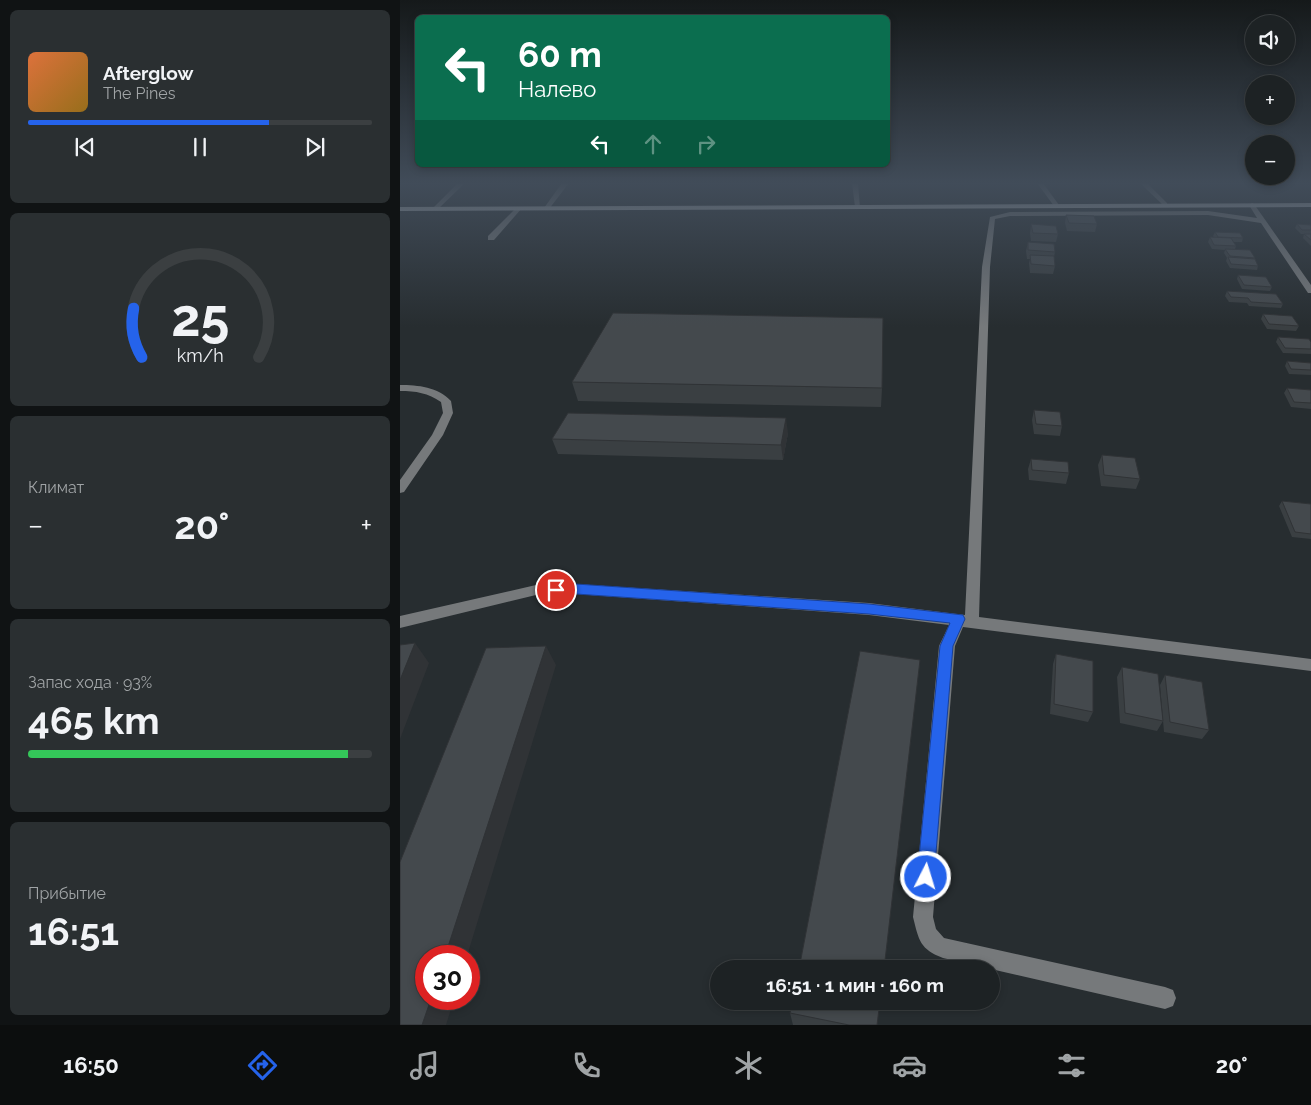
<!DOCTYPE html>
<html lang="ru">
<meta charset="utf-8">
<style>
body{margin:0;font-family:Raleway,sans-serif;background:#2a2f31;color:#f1f3f6;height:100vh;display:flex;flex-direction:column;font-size:19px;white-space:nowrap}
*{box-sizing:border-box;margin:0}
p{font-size:16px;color:#a0a4a6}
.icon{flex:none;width:28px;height:28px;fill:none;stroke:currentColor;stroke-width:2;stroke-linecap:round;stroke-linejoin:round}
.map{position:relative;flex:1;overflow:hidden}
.panel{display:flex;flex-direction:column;gap:10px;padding:10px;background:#101314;width:400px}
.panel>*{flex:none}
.guide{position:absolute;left:15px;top:15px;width:475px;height:152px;border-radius:8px;box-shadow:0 2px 8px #0003,0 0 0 1px #3b3f41;background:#0b6e4f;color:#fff;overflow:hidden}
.fabs{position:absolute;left:845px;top:15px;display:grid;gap:10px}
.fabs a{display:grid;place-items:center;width:50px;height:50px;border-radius:50%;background:#1d2224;box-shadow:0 2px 8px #0003,0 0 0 1px #3b3f41;font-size:25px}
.speed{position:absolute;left:15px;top:945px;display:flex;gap:10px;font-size:25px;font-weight:700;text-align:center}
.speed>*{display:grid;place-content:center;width:65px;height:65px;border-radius:50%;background:#1d2224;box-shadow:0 2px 8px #0003,0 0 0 1px #3b3f41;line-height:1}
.speed .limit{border:8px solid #d22;background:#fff;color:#111}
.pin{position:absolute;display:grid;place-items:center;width:42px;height:42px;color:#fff;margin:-21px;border:2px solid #fff;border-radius:50%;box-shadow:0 1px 5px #0007}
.me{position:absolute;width:55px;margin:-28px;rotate:5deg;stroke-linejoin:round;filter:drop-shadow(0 0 4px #0008)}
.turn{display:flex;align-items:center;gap:18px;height:105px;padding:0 20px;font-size:22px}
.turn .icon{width:65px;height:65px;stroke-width:2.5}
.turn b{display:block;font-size:35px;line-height:42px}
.lanes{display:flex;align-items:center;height:48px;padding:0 20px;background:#0003;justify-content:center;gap:25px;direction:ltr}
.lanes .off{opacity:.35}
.big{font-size:38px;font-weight:700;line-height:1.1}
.panel .card{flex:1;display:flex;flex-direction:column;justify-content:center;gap:8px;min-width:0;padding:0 18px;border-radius:8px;background:#2a2f31}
.panel .dial{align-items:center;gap:0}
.dial svg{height:130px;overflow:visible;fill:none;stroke:#3b3f41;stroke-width:7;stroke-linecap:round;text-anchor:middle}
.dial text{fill:#f1f3f6;stroke:none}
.song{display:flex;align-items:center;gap:15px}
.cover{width:60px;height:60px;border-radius:8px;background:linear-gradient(135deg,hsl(20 70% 55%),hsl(40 70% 35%))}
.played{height:5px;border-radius:2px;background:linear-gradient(90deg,#2563eb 70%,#3b3f41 70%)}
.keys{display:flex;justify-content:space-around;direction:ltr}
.heat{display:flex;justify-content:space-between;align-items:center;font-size:28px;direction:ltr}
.charge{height:8px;border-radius:4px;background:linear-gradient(90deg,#34c759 93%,#3b3f41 0)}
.trip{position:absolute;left:310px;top:960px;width:290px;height:50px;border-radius:25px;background:#1d2224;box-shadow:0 2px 8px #0003,0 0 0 1px #3b3f41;font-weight:700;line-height:50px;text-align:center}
.menu{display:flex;height:80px;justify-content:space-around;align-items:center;background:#0c0e0e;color:#a0a4a6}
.menu .icon{width:35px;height:35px}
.menu .current{color:#2563eb}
.menu b{font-size:22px;color:#f1f3f6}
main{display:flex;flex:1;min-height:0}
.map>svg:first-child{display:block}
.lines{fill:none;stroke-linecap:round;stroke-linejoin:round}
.minor{fill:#76797b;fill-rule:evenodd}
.major{fill:#c1c6ca;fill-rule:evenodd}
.wall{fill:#3a3f42}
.shaded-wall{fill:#303336}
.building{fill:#44494d;stroke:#303336}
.route{fill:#2563eb;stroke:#184099}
</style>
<main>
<section class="panel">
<div class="card">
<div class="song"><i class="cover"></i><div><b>Afterglow</b><p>The Pines</p></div></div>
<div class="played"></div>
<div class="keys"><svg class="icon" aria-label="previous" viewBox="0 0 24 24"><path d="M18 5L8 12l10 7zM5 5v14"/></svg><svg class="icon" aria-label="pause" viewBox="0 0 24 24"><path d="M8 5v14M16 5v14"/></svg><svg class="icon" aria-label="next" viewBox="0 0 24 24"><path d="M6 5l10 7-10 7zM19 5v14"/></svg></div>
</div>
<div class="card dial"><svg viewBox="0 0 100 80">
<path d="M14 69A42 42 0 1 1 86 69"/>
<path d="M14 69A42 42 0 0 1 9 39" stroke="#2563eb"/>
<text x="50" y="56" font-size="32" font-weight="700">25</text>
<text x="50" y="72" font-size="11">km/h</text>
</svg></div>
<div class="card"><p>Климат</p>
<div class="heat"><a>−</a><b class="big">20°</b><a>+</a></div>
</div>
<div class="card"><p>Запас хода · 93%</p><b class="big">465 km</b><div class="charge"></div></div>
<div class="card"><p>Прибытие</p><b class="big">16:51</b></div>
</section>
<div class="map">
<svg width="911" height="1025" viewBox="0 0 911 1025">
<rect width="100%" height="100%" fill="#272d30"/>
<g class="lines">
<path class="minor" d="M58,183H65L37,210H33V208Z
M162,183H169L149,209H145L144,208Z
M452,183H458L460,208L455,207Z
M637,183H643L659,205L658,206H654Z
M740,183H747L767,203V205H763Z
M852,203L854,204L911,285V293H908L861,223L808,215L610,216L595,219L590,267L579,617L911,659V671L563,627L555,646L533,917L536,929L544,938L765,987L773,990L776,998L773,1006L765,1009L543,958C520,949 519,941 513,917L539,646L549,625L469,615L175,594L136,595L0,628V616L136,585L175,584L469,603L565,615L582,267L590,217L610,212L808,211L857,218L849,205Z
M117,207L122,208L94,240H88V236Z
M0,385C18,385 38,387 51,401L53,413L43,435L4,492L0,493V480L32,435L43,413L41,402C28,393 16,391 0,391Z"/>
<path class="major" d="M911,203V207L0,211V207Z"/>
</g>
<path class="wall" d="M666,215L697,224L695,232L667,231L665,223Z
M631,224L658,234L656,242L631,241L630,233Z
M897,224L911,225V246L903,238L904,234H901L895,228Z
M815,232L843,238L842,242H833L836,246L835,249L855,258V259L858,266L857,270L830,268L826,261L827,258L824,253L825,250L812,249L808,242L810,237L814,238L813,236Z
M628,242L655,252L654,257L655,266L653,274L630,273L629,263L630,259H627L626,251Z
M838,275L872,287L870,291L842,289L837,279Z
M827,291L883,304L881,308L849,306L847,303L829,302L825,296Z
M863,314L899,326L896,331L867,329L861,319Z
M878,337L911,342V354L883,353L876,342Z
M887,361L911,363V375L889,374L885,366Z
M172,382L482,388L481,407L178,401Z
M887,388L911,390V409L891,407L884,393Z
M634,410L662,426L660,436L634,434L632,420Z
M388,433L383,460L158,454L152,439Z
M702,455L740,479L736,489L701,486L698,465Z
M631,459L669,473L666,484L629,480L628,469Z
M882,501L911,504V539L892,537L879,506Z
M656,654L693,712L688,722L650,714L653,664Z
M722,667L763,721L757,731L720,723L717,677Z
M765,675L809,730L802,739L764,732L760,685Z
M390,1013L478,1025H393Z"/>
<path class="shaded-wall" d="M386,418L388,433L383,460L381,445Z
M15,643L29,663L0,739V680Z
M146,646L156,665L67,956H45Z
M31,999H54L46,1025H22Z"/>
<path class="building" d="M666,215L694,216L697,224L669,223Z
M631,224L656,226L658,234L633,233Z
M897,224L911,225V230H902Z
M815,232L840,233L843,238L818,237Z
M904,234H911V240Z
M810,237L831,238L836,246L814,245Z
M628,242L654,244L655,252L628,250Z
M825,249L850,250L855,258L830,256Z
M630,255L654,256L655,266L631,264Z
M828,257L855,259L858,266L831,264Z
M838,275L866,277L872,287L844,285Z
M827,291L876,294L883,304L851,302L848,298L831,297Z
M213,313L483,318L482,388L172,382Z
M863,314L892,316L899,326L869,324Z
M878,337L909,339L911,342V349L885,348Z
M887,361L911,363V370L891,369Z
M887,388L911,390V403L894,402Z
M634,410L660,412L662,426L636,424Z
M168,413L386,418L381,445L152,439Z
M702,455L735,458L740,479L704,475Z
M631,459L668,462L669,473L632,470Z
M882,501L911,504V534L895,532Z
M15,643L0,680V645Z
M146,646L45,956H26V999H31L22,1025H0V862L86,648Z
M460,651L520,660L484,969H399Z
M656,654L693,661V712L654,704Z
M722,667L758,674L763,721L725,713Z
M765,675L802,682L809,730L770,722Z
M393,1001H480L477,1025H449L390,1013Z"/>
<linearGradient id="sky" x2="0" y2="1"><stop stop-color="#15191a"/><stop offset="0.56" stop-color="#414c59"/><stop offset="1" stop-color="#414c59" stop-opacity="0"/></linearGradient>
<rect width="911" height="327" fill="url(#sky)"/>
<path class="route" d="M176,584L469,604L563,615L565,619L553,646L534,877L532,884L526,886L519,884L517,877L540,646L550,623L469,614L176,594L151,593L149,590L151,586Z"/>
</svg>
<div class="fabs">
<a><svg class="icon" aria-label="sound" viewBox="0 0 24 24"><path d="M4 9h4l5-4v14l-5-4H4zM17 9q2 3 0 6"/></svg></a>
<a>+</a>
<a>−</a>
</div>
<div class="speed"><div class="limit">30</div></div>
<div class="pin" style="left:156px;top:590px;background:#d93025"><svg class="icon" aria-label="arrive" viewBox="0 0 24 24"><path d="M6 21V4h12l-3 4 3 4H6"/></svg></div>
<svg class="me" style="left:526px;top:877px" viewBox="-20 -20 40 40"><circle r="17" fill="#2563eb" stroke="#fff" stroke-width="3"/><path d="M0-11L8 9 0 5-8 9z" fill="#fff"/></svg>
<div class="trip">16:51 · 1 мин · 160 m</div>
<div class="guide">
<div class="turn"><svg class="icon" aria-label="left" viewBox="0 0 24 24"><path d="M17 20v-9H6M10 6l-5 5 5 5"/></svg><div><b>60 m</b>Налево</div></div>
<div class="lanes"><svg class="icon" aria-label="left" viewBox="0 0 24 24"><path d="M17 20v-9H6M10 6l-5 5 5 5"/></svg><svg class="icon off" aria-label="ahead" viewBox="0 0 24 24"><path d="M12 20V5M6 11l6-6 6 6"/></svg><svg class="icon off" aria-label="right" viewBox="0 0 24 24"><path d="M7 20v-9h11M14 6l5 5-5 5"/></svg></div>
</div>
</div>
</main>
<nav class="menu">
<b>16:50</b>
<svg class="icon current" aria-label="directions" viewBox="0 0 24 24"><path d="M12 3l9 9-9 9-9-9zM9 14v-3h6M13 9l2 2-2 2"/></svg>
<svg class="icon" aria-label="music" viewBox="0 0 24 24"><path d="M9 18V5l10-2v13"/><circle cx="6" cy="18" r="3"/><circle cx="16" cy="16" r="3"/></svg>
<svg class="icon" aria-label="phone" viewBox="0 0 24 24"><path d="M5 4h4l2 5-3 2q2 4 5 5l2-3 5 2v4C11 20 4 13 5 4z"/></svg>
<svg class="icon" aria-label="climate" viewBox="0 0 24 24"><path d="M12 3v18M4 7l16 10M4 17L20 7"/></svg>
<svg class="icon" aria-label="car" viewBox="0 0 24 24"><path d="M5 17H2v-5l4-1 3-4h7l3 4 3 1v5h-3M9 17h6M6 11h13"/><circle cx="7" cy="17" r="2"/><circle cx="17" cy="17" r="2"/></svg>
<svg class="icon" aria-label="filters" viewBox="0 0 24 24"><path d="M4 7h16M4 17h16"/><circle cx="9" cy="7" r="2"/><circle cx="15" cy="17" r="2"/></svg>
<b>20°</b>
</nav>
